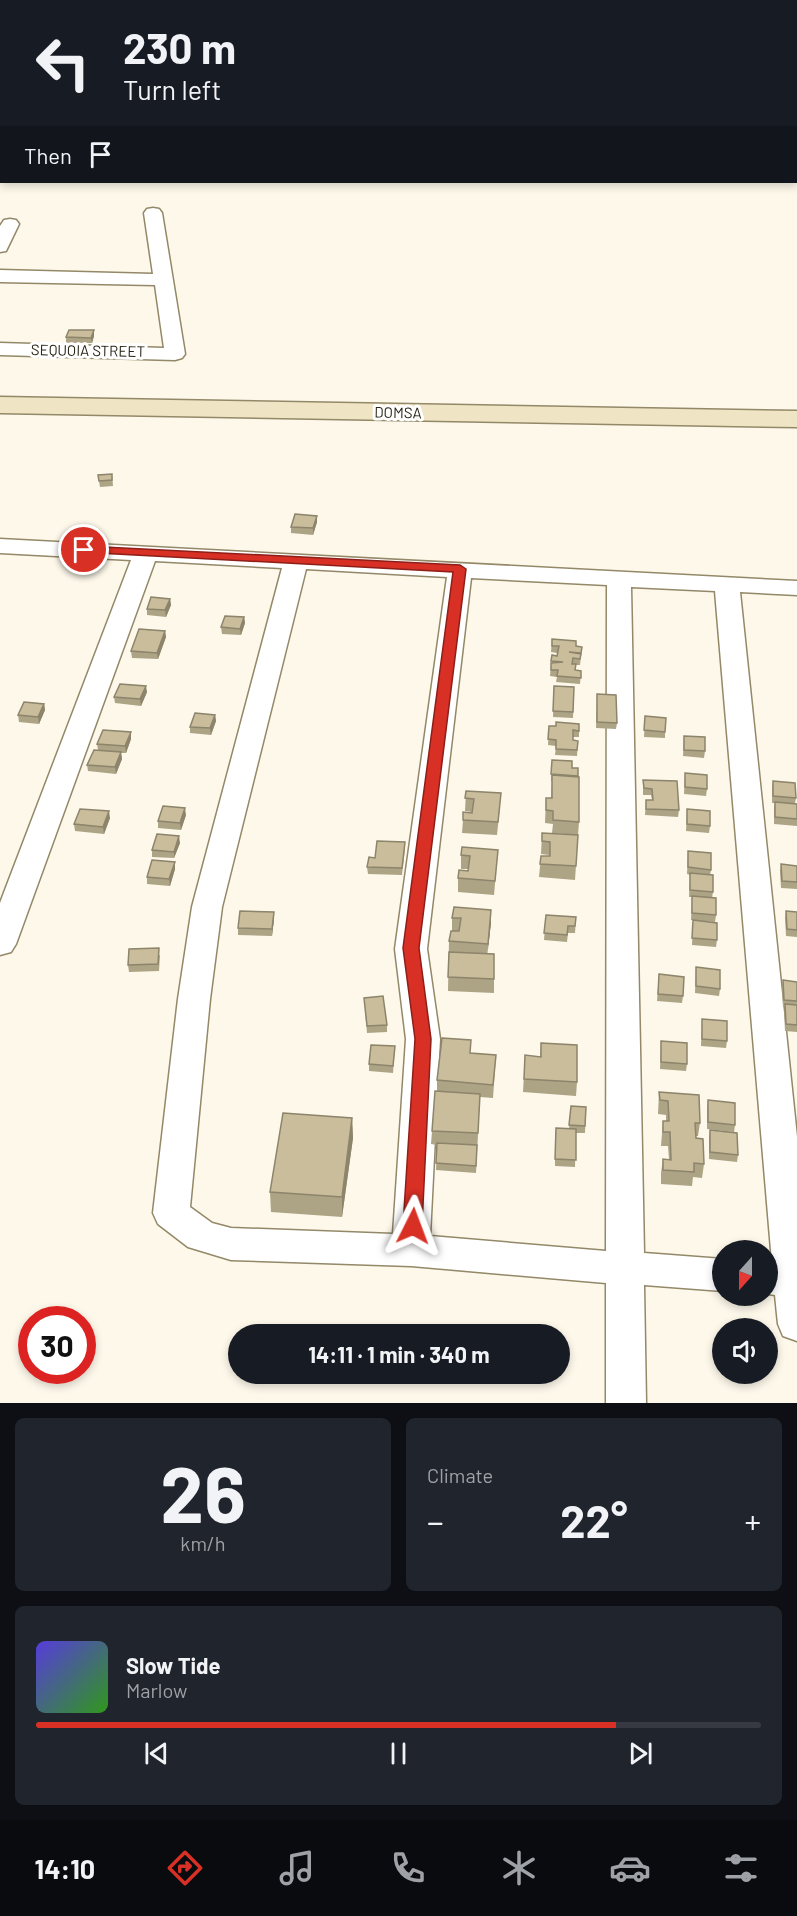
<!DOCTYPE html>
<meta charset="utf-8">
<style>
body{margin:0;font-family:Barlow,sans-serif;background:#20242c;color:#f1f3f6;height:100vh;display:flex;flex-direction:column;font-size:22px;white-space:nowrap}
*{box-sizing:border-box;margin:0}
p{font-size:20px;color:#9ea1a6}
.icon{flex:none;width:33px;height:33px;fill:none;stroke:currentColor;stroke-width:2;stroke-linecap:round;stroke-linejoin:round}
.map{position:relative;height:1403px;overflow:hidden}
.details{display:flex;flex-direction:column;gap:15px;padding:15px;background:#0d0f14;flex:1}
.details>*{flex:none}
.guide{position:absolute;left:0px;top:0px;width:798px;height:183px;box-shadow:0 3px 9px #0003;background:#171b24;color:#f1f3f6;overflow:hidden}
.needle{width:39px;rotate:201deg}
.buttons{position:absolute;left:712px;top:1240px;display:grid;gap:12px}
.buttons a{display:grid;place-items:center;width:66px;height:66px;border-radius:50%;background:#171b24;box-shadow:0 3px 9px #0003;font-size:30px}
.speed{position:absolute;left:18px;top:1306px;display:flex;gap:12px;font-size:30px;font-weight:700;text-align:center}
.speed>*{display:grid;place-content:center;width:78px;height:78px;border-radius:50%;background:#171b24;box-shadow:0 3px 9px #0003;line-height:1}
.speed .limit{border:9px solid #d22;background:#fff;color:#111}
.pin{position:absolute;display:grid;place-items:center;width:51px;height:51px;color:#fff;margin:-26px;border:3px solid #fff;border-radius:50%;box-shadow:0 2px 6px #0007}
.me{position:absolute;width:66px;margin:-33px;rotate:3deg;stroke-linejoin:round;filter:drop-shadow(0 0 4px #0008)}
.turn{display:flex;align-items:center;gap:21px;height:126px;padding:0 24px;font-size:27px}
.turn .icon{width:78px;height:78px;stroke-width:2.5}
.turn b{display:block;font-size:42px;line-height:51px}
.then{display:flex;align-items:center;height:57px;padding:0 24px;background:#0003;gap:12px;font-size:22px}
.big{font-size:45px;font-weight:700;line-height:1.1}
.details .widget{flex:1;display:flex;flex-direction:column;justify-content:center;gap:9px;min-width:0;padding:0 21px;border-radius:9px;background:#20242c}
.details .dial{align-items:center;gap:0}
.dial b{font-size:78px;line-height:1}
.song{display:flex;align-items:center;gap:18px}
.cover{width:72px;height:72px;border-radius:9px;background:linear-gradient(135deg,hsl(250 70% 55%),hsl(110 70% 35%))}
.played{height:6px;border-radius:3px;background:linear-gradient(90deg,#d93025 80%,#363941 80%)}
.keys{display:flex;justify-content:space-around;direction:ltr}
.heat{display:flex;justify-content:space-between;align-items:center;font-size:33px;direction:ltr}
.details .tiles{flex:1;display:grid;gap:15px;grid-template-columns:1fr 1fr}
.widget:last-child{grid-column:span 2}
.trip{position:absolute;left:228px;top:1324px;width:342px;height:60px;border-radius:30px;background:#171b24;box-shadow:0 3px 9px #0003;font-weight:700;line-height:60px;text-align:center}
.menu{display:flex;height:96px;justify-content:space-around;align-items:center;background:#090b0e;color:#9ea1a6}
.menu .icon{width:42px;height:42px}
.menu .current{color:#d93025}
.menu b{font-size:27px;color:#f1f3f6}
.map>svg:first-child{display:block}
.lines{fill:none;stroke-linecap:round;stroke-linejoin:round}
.stream{stroke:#7ca2a1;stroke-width:4.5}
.lane-casing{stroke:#938868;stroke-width:2}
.street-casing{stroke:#938868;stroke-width:3}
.secondary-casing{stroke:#938868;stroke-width:3}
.lane{fill:#fff;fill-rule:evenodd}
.street{fill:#fff;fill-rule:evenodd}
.secondary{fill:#efe4c3;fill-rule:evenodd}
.wall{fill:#ada385}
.shaded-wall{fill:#8d846c}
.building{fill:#c9bd9b;stroke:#8d846c;stroke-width:1.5}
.route{fill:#d93025;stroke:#8d1f18;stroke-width:1.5}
.labels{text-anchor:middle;stroke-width:6;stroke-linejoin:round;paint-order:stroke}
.far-street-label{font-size:15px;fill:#282416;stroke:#fff}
</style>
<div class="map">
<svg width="797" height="1403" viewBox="0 0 797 1403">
<rect width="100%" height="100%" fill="#fdf8ea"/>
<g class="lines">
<path class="stream" d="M732,2L739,0"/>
<defs>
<path id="lane" d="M589,0H595V2H589Z
M796,117H797V121H796Z"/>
<path id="street" d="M153,208L159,209L162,213L185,354L182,358L175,360L0,355V343L164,348L155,285L0,282V270L153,274L144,213L147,209Z
M10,219L16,220L19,224L6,251L0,252V226L4,220Z
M0,539L797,581V595L740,592L797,1137V1341L783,1336L778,1324L775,1295L768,1294V1262H772L715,591L631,587L644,1253L723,1259V1291L644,1285L646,1403H606V1283L411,1266L231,1260L188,1247L158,1224L153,1213L178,999L192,907L282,568L155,561L16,944L11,952L0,955V903L131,560L0,553ZM306,569L447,577L395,949L406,1039L393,1234L231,1228L212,1223L190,1207L210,999L222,907ZM471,578L607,585L606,1251L430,1236L440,1039L427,949Z"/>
<path id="secondary" d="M0,397L797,411V427L0,413Z"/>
</defs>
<use href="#lane" class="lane-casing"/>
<use href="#street" class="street-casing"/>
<use href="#secondary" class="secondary-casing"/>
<use href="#lane" class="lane"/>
<use href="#street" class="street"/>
<use href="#secondary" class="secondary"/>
</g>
<path class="wall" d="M94,330V336L92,343H66V337Z
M112,474L113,486L100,487L99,481Z
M317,516V522L313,535L291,533V527Z
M170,599L171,605L166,617L147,615V609Z
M244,617L245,623L241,635L222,634L221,627Z
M165,631L166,637L158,659L132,658L131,651Z
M552,639L576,646L582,647L580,665H576L575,670L581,671L580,684L556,682L557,677L550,676L552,655L557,656V653L551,652Z
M554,686L574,687L573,718L553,717Z
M147,692L141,706L115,703L114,697Z
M597,694L617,723L616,729L596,728Z
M44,704L45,710L39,724L19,722L18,715Z
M215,715L216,721L211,735L190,733V727Z
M645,716L665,732V738L644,737Z
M579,724V737H573V740L578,741L577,756L555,755L556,746L548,745L549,726H556Z
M684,736L705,751L704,758L683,756Z
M131,739L126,753H121L122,759L116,774L88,771L87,765L98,750L97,744Z
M552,760L572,768L578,777L579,822L578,835L552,833L553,824L545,823L546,798H551L552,781H551Z
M685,773L707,789L706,796L684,794Z
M643,780L679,810L678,817L645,815L646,800H652L651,795H643Z
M773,781L796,798L795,803L797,804V826L774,824V808L775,803H772V788Z
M466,791L500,806L497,835L462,833L463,820L472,812L465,811Z
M687,809L710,826L709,833L686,831Z
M186,815L181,830L158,828V821Z
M110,818L104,834L75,831L74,824Z
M542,833L578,835L575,880L539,877L541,856H549V855L541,854Z
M180,843L174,858L152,857V850Z
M405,849L402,875L368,874L367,867L375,858Z
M498,850L494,895L458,892V878L468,871L469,869H461V855Z
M688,851L711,870L710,875L713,892L712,898L716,915L715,922L691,920L692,897H689L690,875L687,874Z
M781,864L797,866V889L781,888L780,871Z
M175,869L170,886L147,884V877Z
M454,907L491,923L487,954L494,979V993L448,991L449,941L452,931V918Z
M786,911L797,912V937L786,936L785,918Z
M546,915L576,917L575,933H568L567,942L544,940Z
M274,919L272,936L238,935V928Z
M693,920L717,940L716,947L692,945Z
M160,955L159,971L129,972L128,965Z
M696,967L720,989L719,996L695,993Z
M659,974L683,996L682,1003L657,1001Z
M783,980L797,982V1032L785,1031L784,1011L785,1007H783L782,987Z
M364,998L387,1025V1032L367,1033Z
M702,1019L727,1041L726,1048L701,1046Z
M661,1041L687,1064L686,1071L660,1069Z
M541,1043L577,1082L576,1096L523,1092L525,1055L540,1057Z
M395,1046L393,1073L369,1071V1064Z
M470,1053L496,1055L493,1098L480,1097L476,1173L436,1170L437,1145L431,1144L432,1131L437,1091V1080Z
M659,1092L700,1123L698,1136H696L704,1164L702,1178L693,1177L692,1186L661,1184V1173L663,1159L669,1160L668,1146H661L663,1121H666V1115L658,1114Z
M708,1100L735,1125L734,1132L707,1129V1107Z
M571,1106L586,1107L585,1133H576L575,1167L555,1166V1135L569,1129Z
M352,1118L353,1138L342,1217L271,1212L270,1192Z
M710,1130L738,1155L737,1162L709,1159V1137Z"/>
<path class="shaded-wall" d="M94,330V336L92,343L91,338Z
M317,516V522L313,535V528Z
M170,599L171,605L166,617L165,610Z
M244,617L245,623L241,635L240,629Z
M165,631L166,637L158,659L157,653Z
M146,686L147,692L141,706L140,699Z
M44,704L45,710L39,724L38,717Z
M215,715L216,721L211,735L210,728Z
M131,732V739L126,753L125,746Z
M121,752L122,759L116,774L115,767Z
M185,808L186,815L181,830L180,823Z
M109,811L110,818L104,834L103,827Z
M179,836L180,843L174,858V852Z
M175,862V869L170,886L169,879Z
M491,910V923L487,958L488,944Z
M274,912V919L272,936V929Z
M352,1118L353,1138L342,1217V1197Z"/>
<path class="building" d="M69,330H94L91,338L66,337Z
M112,474V480L99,481L98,475Z
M295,514L317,516L313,528L291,527Z
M151,597L170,599L165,610L147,609Z
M225,616L244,617L240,629L221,627Z
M139,629L165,631L157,653L131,651Z
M552,639L576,641V646L582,647L581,653L569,652L581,654L580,659L573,658L572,664H576L575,670L581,671V678L557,676L558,670H551V663L563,662L551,661L552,655L557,656L559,646H552Z
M120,684L146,686L140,699L114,697Z
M554,686L574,687L573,712L553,711Z
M597,694L616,695L617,723L597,722Z
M24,702L44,704L38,717L18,715Z
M195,713L215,715L210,728L190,727Z
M645,716L666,718L665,732L644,730Z
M556,722L579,724V731L573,730V740L578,741L577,750L556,749V740L548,739L549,726H556Z
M103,730L131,732L125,746L97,744Z
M684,736L705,737V751L684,750Z
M94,750L121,752L115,767L87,765Z
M552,760L572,761V768H578V776L551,774Z
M685,773L707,775V789L685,787Z
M552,775L579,777V822L553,820V811L546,810V798H552Z
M643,780L677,781L679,810L646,809V800H653L652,789L644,788Z
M773,781L795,783L796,798L773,796Z
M466,791L501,793L498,822L463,820V812L472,813L474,799L465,798Z
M775,802L797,804V819L775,817Z
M163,806L185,808L180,823L158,821Z
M80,809L109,811L103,827L74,824Z
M687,809L710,811V826L687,824Z
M542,833L578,835L576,866L540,864L541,856H550V842L542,841Z
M157,834L179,836L174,852L152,850Z
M377,841L405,842L402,868L367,867L369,857L375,858Z
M462,847L498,850L495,881L458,878L459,870L468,871L470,856L461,855Z
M688,851L711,853V870L688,867Z
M152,860L175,862L169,879L147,877Z
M781,864L797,866V882L782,881Z
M690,873L713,875V892L690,890Z
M692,896L716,898V915L692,913Z
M454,907L491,910L488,944L449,941L451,931H459L461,918H452Z
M240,911L274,912L272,929L238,928Z
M786,911L797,912V930L787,929Z
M546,915L576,917L575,926H568L567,935L544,933Z
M693,920L717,923V940L692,938Z
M159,948L158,964L128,965L129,949Z
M449,952L494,954V979L448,977Z
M696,967L720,970V989L696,986Z
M659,974L684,977L683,996L658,994Z
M783,980L797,982V1001L784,1000Z
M383,996L387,1025L367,1026L364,998Z
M785,1004L797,1005V1025L786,1024Z
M702,1019L727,1021V1041L702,1039Z
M442,1038L471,1040L470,1053L496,1055L493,1085L437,1080Z
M661,1041L687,1043V1064L661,1062Z
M541,1043L577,1045V1082L524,1079L525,1055L541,1057Z
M371,1045L395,1046L393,1066L369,1064Z
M435,1091L480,1094L478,1133L432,1131Z
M659,1092L699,1095L700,1123H695L696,1138L703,1139L704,1164L694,1163V1172L663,1170V1159L671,1160L670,1132H663V1121H669L668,1101L660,1100Z
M708,1100L735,1103V1125L708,1122Z
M571,1106L586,1107L585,1126L569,1125Z
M283,1113L352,1118L342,1197L270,1192Z
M556,1128L576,1129V1160L555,1159Z
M710,1130L737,1133L738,1155L710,1152Z
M437,1143L477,1145L476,1166L436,1163Z"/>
<path class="route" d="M84,546L460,565L466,569L419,948L431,1039L422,1226L419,1232L413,1234L406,1232L403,1226L415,1039L403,948L453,572L79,552V547Z"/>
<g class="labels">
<g class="far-street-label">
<text transform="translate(88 351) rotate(1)" y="5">SEQUOIA STREET</text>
<text transform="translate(398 413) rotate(1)" y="5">DOMSA</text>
</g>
</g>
</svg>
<div class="buttons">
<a><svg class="needle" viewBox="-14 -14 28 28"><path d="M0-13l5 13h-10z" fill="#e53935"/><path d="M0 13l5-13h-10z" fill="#9ea1a6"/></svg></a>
<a><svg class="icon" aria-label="sound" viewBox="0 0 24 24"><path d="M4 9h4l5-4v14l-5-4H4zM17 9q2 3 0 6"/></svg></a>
</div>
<div class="speed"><div class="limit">30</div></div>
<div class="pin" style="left:84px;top:550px;background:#d93025"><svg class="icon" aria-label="arrive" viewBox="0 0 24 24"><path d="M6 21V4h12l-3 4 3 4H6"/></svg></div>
<svg class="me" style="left:413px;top:1226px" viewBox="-20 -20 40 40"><path d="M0-17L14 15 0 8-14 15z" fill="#d93025" stroke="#fff" stroke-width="4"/></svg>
<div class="trip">14:11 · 1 min · 340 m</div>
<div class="guide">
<div class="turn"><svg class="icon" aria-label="left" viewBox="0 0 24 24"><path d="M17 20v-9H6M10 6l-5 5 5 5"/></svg><div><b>230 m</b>Turn left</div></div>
<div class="then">Then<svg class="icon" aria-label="arrive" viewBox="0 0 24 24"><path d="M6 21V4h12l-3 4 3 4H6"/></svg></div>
</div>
</div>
<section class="details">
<div class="tiles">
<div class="widget dial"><b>26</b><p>km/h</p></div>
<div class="widget"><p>Climate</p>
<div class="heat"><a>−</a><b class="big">22°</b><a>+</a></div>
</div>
<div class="widget">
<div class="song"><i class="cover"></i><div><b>Slow Tide</b><p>Marlow</p></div></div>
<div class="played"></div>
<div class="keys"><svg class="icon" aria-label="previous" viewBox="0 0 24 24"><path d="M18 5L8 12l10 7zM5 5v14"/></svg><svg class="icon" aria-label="pause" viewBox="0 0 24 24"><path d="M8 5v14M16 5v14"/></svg><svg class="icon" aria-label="next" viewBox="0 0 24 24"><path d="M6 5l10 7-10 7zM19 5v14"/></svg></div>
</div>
</div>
</section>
<nav class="menu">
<b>14:10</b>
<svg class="icon current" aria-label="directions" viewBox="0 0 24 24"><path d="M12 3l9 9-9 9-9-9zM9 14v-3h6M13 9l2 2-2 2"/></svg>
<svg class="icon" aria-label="music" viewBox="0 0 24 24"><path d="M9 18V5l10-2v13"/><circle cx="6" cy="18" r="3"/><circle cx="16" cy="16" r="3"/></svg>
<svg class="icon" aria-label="phone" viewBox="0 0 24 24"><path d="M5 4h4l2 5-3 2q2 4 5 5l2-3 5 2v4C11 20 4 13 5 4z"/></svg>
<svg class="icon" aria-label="climate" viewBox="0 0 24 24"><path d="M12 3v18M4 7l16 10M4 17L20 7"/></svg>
<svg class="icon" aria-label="car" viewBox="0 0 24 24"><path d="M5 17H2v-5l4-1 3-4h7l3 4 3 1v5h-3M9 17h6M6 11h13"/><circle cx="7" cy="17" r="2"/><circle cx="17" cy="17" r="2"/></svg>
<svg class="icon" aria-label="filters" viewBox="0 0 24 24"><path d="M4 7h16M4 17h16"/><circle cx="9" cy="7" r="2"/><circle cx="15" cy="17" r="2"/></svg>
</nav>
